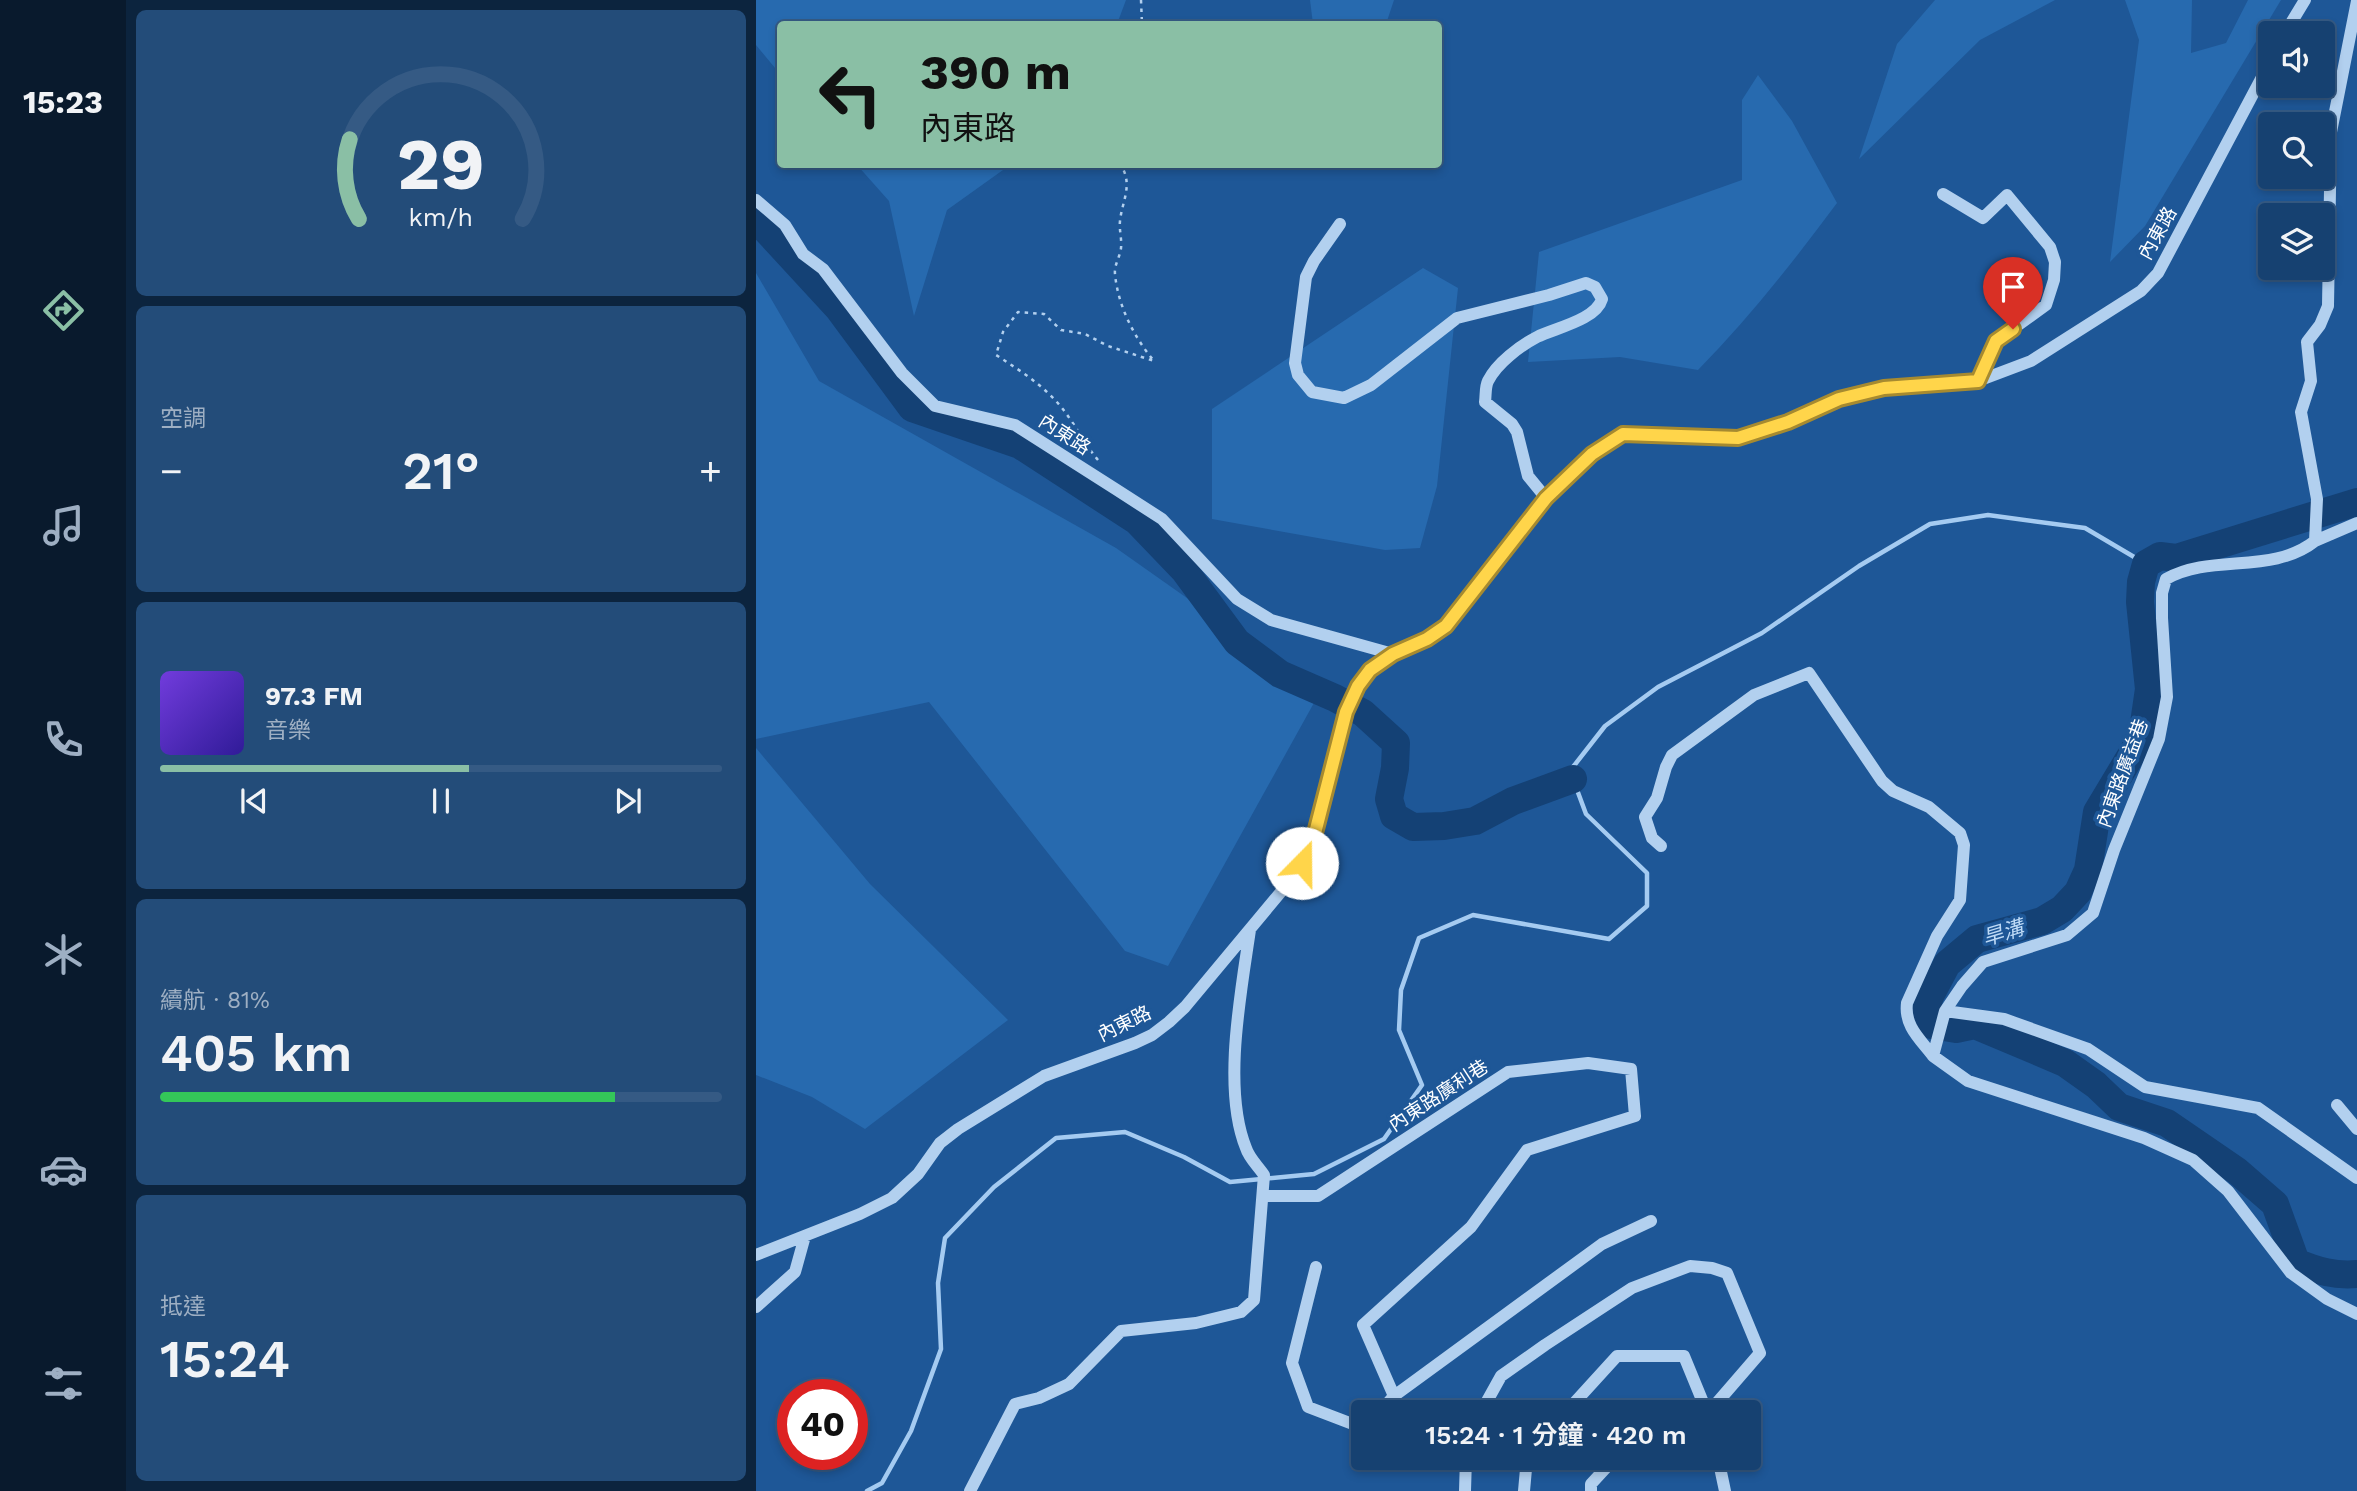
<!DOCTYPE html>
<html lang="zh-TW">
<meta charset="utf-8">
<style>
body{margin:0;font-family:"Work Sans","Noto Sans TC",sans-serif;background:#234c79;color:#f1f3f6;height:100vh;display:flex;flex-direction:column;font-size:26px;white-space:nowrap}
*{box-sizing:border-box;margin:0}
p{font-size:23px;color:#9eafc3}
.icon{flex:none;width:38px;height:38px;fill:none;stroke:currentColor;stroke-width:2;stroke-linecap:round;stroke-linejoin:round}
.map{position:relative;flex:1;overflow:hidden}
.sheet{display:flex;flex-direction:column;gap:10px;padding:10px;background:#0c243e;width:630px}
.sheet>*{flex:none}
.guide{position:absolute;left:21px;top:21px;width:665px;height:147px;border-radius:7px;box-shadow:0 4px 10px #0003,0 0 0 2px #355a84;background:#8abfa5;color:#111;overflow:hidden}
.fabs{position:absolute;left:1502px;top:21px;display:grid;gap:14px}
.fabs a{display:grid;place-items:center;width:77px;height:77px;border-radius:7px;background:#164171;box-shadow:0 4px 10px #0003,0 0 0 2px #355a84;font-size:35px}
.speed{position:absolute;left:21px;top:1379px;display:flex;gap:14px;font-size:35px;font-weight:700;text-align:center}
.speed>*{display:grid;place-content:center;width:91px;height:91px;border-radius:50%;background:#164171;box-shadow:0 4px 10px #0003,0 0 0 2px #355a84;line-height:1}
.speed .limit{border:10px solid #d22;background:#fff;color:#111}
.pin{position:absolute;display:grid;place-items:center;width:60px;height:60px;color:#fff;margin:-72px -30px;border-radius:50% 50% 50% 0;rotate:-45deg;box-shadow:0 0 7px #0007}
.pin .icon{rotate:45deg}
.me{position:absolute;width:77px;margin:-38px;rotate:22deg;stroke-linejoin:round;filter:drop-shadow(0 0 5px #0008)}
.turn{display:flex;align-items:center;gap:24px;height:147px;padding:0 28px;font-size:32px}
.turn .icon{width:91px;height:91px;stroke-width:2.5}
.turn b{display:block;font-size:49px;line-height:60px}
.big{font-size:52px;font-weight:600;line-height:1.1}
.sheet .card{flex:1;display:flex;flex-direction:column;justify-content:center;gap:10px;min-width:0;padding:0 24px;border-radius:10px;background:#234c79}
.sheet .dial{align-items:center;gap:0}
.dial svg{height:182px;overflow:visible;fill:none;stroke:#355a84;stroke-width:7;stroke-linecap:round;text-anchor:middle}
.dial text{fill:#f1f3f6;stroke:none}
.song{display:flex;align-items:center;gap:21px}
.cover{width:84px;height:84px;border-radius:10px;background:linear-gradient(135deg,hsl(260 70% 55%),hsl(250 70% 35%))}
.played{height:7px;border-radius:4px;background:linear-gradient(90deg,#8abfa5 55%,#355a84 55%)}
.keys{display:flex;justify-content:space-around;direction:ltr}
.heat{display:flex;justify-content:space-between;align-items:center;font-size:38px;direction:ltr}
.charge{height:10px;border-radius:5px;background:linear-gradient(90deg,#34c759 81%,#355a84 0)}
.trip{position:absolute;left:595px;top:1400px;width:410px;height:70px;border-radius:7px;background:#164171;box-shadow:0 4px 10px #0003,0 0 0 2px #355a84;font-weight:600;line-height:70px;text-align:center}
main{display:flex;flex:1;min-height:0}
.menu{display:flex;flex-direction:column;width:126px;justify-content:space-around;align-items:center;background:#091a2d;color:#9eafc3}
.menu .icon{width:49px;height:49px}
.menu .selected{color:#8abfa5}
.menu b{font-size:32px;color:#f1f3f6}
.map>svg:first-child{display:block}
.green{fill:#276aaf}
.lines{fill:none;stroke-linecap:round;stroke-linejoin:round}
.stream{stroke:#a5cbf1;stroke-width:4.5}
.river{stroke:#144175;stroke-width:28}
.path{stroke:#b2d0ef;stroke-width:2.5;stroke-dasharray:3.5 5;stroke-linecap:butt}
.minor{stroke:#b2d0ef;stroke-width:12}
.route-casing{stroke:#a68a30;stroke-width:18}
.route{stroke:#ffd54a;stroke-width:12}
.labels{text-anchor:middle;stroke-width:7;stroke-linejoin:round;paint-order:stroke}
.street-label{font-size:19px;fill:#fff;stroke:#1e5797}
.water-label{font-size:21px;font-style:italic;fill:#bedaf6;stroke:#1e5797}
</style>
<main>
<nav class="menu">
<b>15:23</b>
<svg class="icon selected" aria-label="directions" viewBox="0 0 24 24"><path d="M12 3l9 9-9 9-9-9zM9 14v-3h6M13 9l2 2-2 2"/></svg>
<svg class="icon" aria-label="music" viewBox="0 0 24 24"><path d="M9 18V5l10-2v13"/><circle cx="6" cy="18" r="3"/><circle cx="16" cy="16" r="3"/></svg>
<svg class="icon" aria-label="phone" viewBox="0 0 24 24"><path d="M5 4h4l2 5-3 2q2 4 5 5l2-3 5 2v4C11 20 4 13 5 4z"/></svg>
<svg class="icon" aria-label="climate" viewBox="0 0 24 24"><path d="M12 3v18M4 7l16 10M4 17L20 7"/></svg>
<svg class="icon" aria-label="car" viewBox="0 0 24 24"><path d="M5 17H2v-5l4-1 3-4h7l3 4 3 1v5h-3M9 17h6M6 11h13"/><circle cx="7" cy="17" r="2"/><circle cx="17" cy="17" r="2"/></svg>
<svg class="icon" aria-label="filters" viewBox="0 0 24 24"><path d="M4 7h16M4 17h16"/><circle cx="9" cy="7" r="2"/><circle cx="15" cy="17" r="2"/></svg>
</nav>
<section class="sheet">
<div class="card dial"><svg viewBox="0 0 100 80">
<path d="M14 69A42 42 0 1 1 86 69"/>
<path d="M14 69A42 42 0 0 1 10 34" stroke="#8abfa5"/>
<text x="50" y="56" font-size="32" font-weight="700">29</text>
<text x="50" y="72" font-size="11">km/h</text>
</svg></div>
<div class="card"><p>空調</p>
<div class="heat"><a>−</a><b class="big">21°</b><a>+</a></div>
</div>
<div class="card">
<div class="song"><i class="cover"></i><div><b>97.3 FM</b><p>音樂</p></div></div>
<div class="played"></div>
<div class="keys"><svg class="icon" aria-label="previous" viewBox="0 0 24 24"><path d="M18 5L8 12l10 7zM5 5v14"/></svg><svg class="icon" aria-label="pause" viewBox="0 0 24 24"><path d="M8 5v14M16 5v14"/></svg><svg class="icon" aria-label="next" viewBox="0 0 24 24"><path d="M6 5l10 7-10 7zM19 5v14"/></svg></div>
</div>
<div class="card"><p>續航 · 81%</p><b class="big">405 km</b><div class="charge"></div></div>
<div class="card"><p>抵達</p><b class="big">15:24</b></div>
</section>
<div class="map">
<svg width="1601" height="1491" viewBox="0 0 1601 1491">
<rect width="100%" height="100%" fill="#1e5797"/>
<path class="green" d="M0,0H370L361,24H24V74L0,45Z
M554,0H638L630,24H557Z
M1179,0H1299L1224,40L1103,159L1141,44Z
M1369,0H1436L1435,53L1470,43L1492,0H1525L1389,226L1354,262L1383,40Z
M1002,75L1036,121L1081,203C1038,261 993,318 942,370L864,357L772,362L783,252L986,180V100Z
M101,165H254L191,210L158,316L133,201Z
M667,268L702,288L681,486L664,548L629,550L456,519V409Z
M0,273L63,381L360,548L564,692L412,966L369,951L173,702L0,739Z
M0,748L114,884L252,1020L109,1129L56,1097L0,1075Z"/>
<g class="lines">
<path class="stream" d="M111,1491L126,1483L155,1431L185,1349L182,1283L189,1238L238,1187L300,1138L369,1132L428,1157L474,1182L558,1174L628,1139L666,1085L643,1030L645,990L663,938L717,915L853,939L891,906V873L830,814L817,779V767L849,726L902,687L1006,633L1103,566L1174,524L1232,515L1329,528L1390,564"/>
<path class="river" d="M0,219L82,308L156,408L264,445L381,521L428,570L481,642L524,674L579,698L607,713L640,743L639,768L633,799L638,816L657,827L688,826L719,821L757,801L817,779
M1601,502L1420,558L1404,556L1390,564L1385,582L1384,602L1393,689L1386,737L1341,812L1332,870L1322,892L1306,909L1286,921L1221,939L1191,964L1174,996L1170,1010L1175,1025L1200,1029L1219,1025L1309,1063L1340,1085L1363,1107L1411,1123L1481,1171L1519,1204L1540,1262C1561,1271 1579,1276 1601,1274"/>
<path class="path" d="M385,0L386,24
M342,460C331,447 324,433 314,419C295,390 268,373 240,355L247,332L262,312L288,314L305,330L329,334L352,346L398,361C378,337 362,306 359,274C358,265 364,257 365,248C366,239 363,230 364,221C366,201 378,184 364,164"/>
<path class="minor" d="M1601,1L1575,132L1572,306L1564,325L1551,342L1555,381L1545,412L1561,499L1559,541C1516,575 1456,553 1410,579L1406,593V618L1411,697L1403,739L1358,850L1337,913L1311,935L1227,962L1206,986L1189,1011L1177,1056L1212,1081L1388,1138L1437,1160L1472,1191L1535,1273L1571,1299L1601,1314
M1529,33L1549,0
M1187,194L1227,218L1251,195L1294,247L1299,262L1298,280L1290,305L1240,341L1222,381
M0,200L29,225L47,254L67,269L146,373L179,406L259,425L361,490L406,519L481,599L515,620L637,654
M584,224L558,261L550,277L539,363L542,375L556,392L588,398L615,385L701,318L793,295L830,283L839,287L846,299C840,320 799,328 781,337C764,346 741,363 732,381C729,387 730,395 729,402L756,424L761,432L772,476L790,498
M1559,541L1601,523
M905,846L896,838L889,817L901,798L910,767L916,755L998,695L1053,673L1126,781L1137,791L1173,807L1204,833L1208,845L1204,900L1181,936L1151,1003C1148,1026 1164,1039 1177,1056
M1189,1011L1248,1019L1332,1049L1389,1087L1502,1108L1601,1178
M1581,1105L1601,1129
M507,1196H562L752,1072L832,1063L875,1069L879,1116L771,1150L715,1227L607,1325L638,1396L846,1244L895,1221
M0,1255L104,1214L136,1198L162,1174L184,1143L202,1129L288,1076L379,1043L396,1035L413,1022L429,1007L529,887C540,871 552,855 558,836C572,792 581,699 615,669C637,650 666,643 690,626L790,498L836,454L867,434L982,438L1032,422L1083,399L1128,388L1222,381L1275,361L1385,291L1402,273L1514,62
M560,1267L536,1363L552,1407L607,1428
M0,1307L39,1272L49,1236
M624,1412L638,1396
M725,1412L745,1376L789,1345L876,1288L934,1266L956,1268L971,1273L1004,1353L953,1412
M810,1412L861,1356H928L951,1412
M962,1458L969,1491
M214,1491L259,1404L283,1398L313,1384L365,1331L440,1323L485,1312L498,1300L508,1175C502,1166 493,1158 490,1148C466,1089 485,992 494,930
M709,1491L710,1458
M768,1491L771,1458
M835,1491V1484L859,1458"/>
</g>
<g class="lines">
<defs>
<path id="route" d="M546,863L558,837L590,712L602,686L614,670L637,654L671,639L690,626L790,498L836,454L867,434L982,438L1032,422L1083,399L1128,388L1222,381L1240,341L1257,329"/>
</defs>
<use href="#route" class="route-casing"/>
<use href="#route" class="route"/>
</g>
<g class="labels">
<g class="street-label">
<text transform="translate(1401 233) rotate(-61)" y="7">內東路</text>
<text transform="translate(309 434) rotate(33)" y="7">內東路</text>
<text transform="translate(1366 773) rotate(-70)" y="7">內東路廣益巷</text>
<text transform="translate(368 1023) rotate(-26)" y="7">內東路</text>
<text transform="translate(682 1095) rotate(-33)" y="7">內東路廣利巷</text>
</g>
<g class="water-label">
<text transform="translate(1247 933) rotate(-17)" y="7">旱溝</text>
</g>
</g>
</svg>
<div class="fabs">
<a><svg class="icon" aria-label="sound" viewBox="0 0 24 24"><path d="M4 9h4l5-4v14l-5-4H4zM17 9q2 3 0 6"/></svg></a>
<a><svg class="icon" aria-label="search" viewBox="0 0 24 24"><circle cx="10" cy="10" r="6"/><path d="M15 15l6 6"/></svg></a>
<a><svg class="icon" aria-label="layers" viewBox="0 0 24 24"><path d="M12 4l9 5-9 5-9-5zM3 14l9 5 9-5"/></svg></a>
</div>
<div class="speed"><div class="limit">40</div></div>
<div class="pin" style="left:1257px;top:329px;background:#d93025"><svg class="icon" aria-label="arrive" viewBox="0 0 24 24"><path d="M6 21V4h12l-3 4 3 4H6"/></svg></div>
<svg class="me" style="left:546px;top:863px" viewBox="-20 -20 40 40"><circle r="19" fill="#fff"/><path d="M0-13L10 11 0 6-10 11z" fill="#ffd54a"/></svg>
<div class="trip">15:24 · 1 分鐘 · 420 m</div>
<div class="guide">
<div class="turn"><svg class="icon" aria-label="left" viewBox="0 0 24 24"><path d="M17 20v-9H6M10 6l-5 5 5 5"/></svg><div><b>390 m</b>內東路</div></div>
</div>
</div>
</main>
